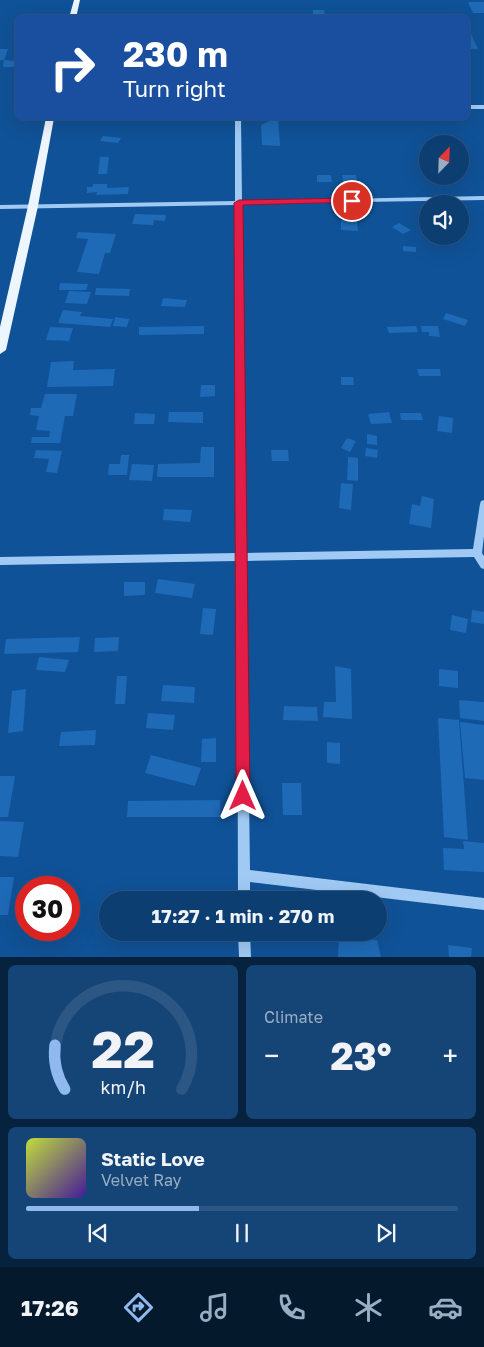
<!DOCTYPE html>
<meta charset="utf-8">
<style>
body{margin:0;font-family:"Golos Text",sans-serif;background:#154576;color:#f1f3f6;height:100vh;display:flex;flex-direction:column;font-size:19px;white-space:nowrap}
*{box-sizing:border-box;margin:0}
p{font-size:16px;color:#9aaec3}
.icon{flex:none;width:28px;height:28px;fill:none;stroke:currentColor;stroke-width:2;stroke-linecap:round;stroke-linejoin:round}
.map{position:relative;height:957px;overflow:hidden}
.details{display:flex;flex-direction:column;gap:8px;padding:8px;background:#07223e;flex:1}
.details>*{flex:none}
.top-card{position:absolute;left:15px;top:15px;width:455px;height:105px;border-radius:8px;box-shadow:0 5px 20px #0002,0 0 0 1px #2c5784;background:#1a4fa0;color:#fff;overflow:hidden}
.needle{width:32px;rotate:23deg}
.controls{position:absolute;left:419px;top:135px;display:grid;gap:10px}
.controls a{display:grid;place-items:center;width:50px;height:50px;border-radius:50%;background:#0c3e71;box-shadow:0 5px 20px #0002,0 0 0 1px #2c5784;font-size:25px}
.speed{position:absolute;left:15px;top:876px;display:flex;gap:10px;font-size:25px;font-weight:700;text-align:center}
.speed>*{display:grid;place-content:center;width:65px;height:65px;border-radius:50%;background:#0c3e71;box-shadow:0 5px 20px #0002,0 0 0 1px #2c5784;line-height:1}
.speed .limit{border:8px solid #d22;background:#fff;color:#111}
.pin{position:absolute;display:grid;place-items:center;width:42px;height:42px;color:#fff;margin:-21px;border:2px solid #fff;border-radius:50%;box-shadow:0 1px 5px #0007}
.me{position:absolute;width:55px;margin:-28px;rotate:0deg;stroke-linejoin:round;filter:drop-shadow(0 0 4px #0008)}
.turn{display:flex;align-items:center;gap:18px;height:105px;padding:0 25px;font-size:22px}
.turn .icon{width:65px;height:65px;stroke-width:2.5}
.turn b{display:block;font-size:35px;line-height:42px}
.big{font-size:38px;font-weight:700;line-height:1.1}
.details .card{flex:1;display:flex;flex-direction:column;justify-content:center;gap:8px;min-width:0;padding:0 18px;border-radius:8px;background:#154576}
.details .dial{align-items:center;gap:0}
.dial svg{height:130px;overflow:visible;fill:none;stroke:#2c5784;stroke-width:7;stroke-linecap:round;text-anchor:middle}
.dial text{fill:#f1f3f6;stroke:none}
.song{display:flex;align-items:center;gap:15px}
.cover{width:60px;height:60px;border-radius:8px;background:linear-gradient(135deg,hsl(70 70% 55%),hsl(260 70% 35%))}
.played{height:5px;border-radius:2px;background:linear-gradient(90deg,#90b9f0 40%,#2c5784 40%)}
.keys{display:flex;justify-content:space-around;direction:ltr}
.heat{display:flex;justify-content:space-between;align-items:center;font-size:28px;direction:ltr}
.details .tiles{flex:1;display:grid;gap:8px;grid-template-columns:1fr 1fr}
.card:last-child{grid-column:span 2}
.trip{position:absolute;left:99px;top:891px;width:288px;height:50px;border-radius:25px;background:#0c3e71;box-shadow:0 5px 20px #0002,0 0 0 1px #2c5784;font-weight:700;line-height:50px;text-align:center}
.tabs{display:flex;height:80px;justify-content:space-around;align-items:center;background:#05192d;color:#9aaec3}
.tabs .icon{width:35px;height:35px}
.tabs .on{color:#90b9f0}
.tabs b{font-size:22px;color:#f1f3f6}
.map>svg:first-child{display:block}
.building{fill:#1e6ab6}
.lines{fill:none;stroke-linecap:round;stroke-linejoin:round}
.minor{fill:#a0caf4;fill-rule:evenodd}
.major{fill:#edf5ff;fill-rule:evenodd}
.route{fill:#e11d48;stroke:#92132f}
</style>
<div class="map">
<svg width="484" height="957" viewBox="0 0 484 957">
<rect width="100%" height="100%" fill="#105297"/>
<path class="building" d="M468,2H484V13H473Z
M313,10H324L325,18H313Z
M468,32H470L478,49H468Z
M0,49H8L4,60H0Z
M14,59H18V67H3L4,60L14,61Z
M276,118H278L280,146L262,145L261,125Z
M103,136L121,138L118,143L100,141Z
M100,157H109L107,174H98Z
M317,175H331L332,182H317Z
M342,175H356L357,182H343Z
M93,184H107V188L129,187L128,194L96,195L97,192L87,193V187H93Z
M135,214L166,215L165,221L154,220L153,225L132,224Z
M341,220L357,221L358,231L341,230Z
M399,223L411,230L403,234L392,227Z
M78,232L116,234L110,253H105L99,274L77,272L88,239L76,238Z
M403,246L416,247V252L403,251Z
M60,283L88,284L86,290H59Z
M96,288L130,289L129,296L95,295Z
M69,291L91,292L87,304L65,303Z
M163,298L187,300L185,307L161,306Z
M63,310L82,312L80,316L113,319L110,327L58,323Z
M446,313L468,320L465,326L443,319Z
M115,317L129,319L127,327L113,326Z
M204,326V334L139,335V327Z
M416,326L418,332L389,333L387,327Z
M421,326H438L440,337L429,336V332H422Z
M50,327L73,328L69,341L46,340Z
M74,361L73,370L115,369L113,386L47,387L51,362Z
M417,369H440L441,376H419Z
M341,377H353L354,385H341Z
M201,385H215V396L200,397Z
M45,394H77L73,416H65L60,443H31L32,437H49L50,431L36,430L39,416L30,415L31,408H41Z
M169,412H203V423L168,422Z
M389,412L392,423L371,424L368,414Z
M135,413L155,414L154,424H134Z
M400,413H421L423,420H401Z
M439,416L453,418L452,433L437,431Z
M367,434L377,436V445L367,444Z
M347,438L356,441L350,452L341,448Z
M201,447H214V477H157L158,464L200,463Z
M366,448L378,450L377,458L365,456Z
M36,450L62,451L57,473L46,472L49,459L34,458Z
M271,450H288L289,461H272Z
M121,455H129L127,475H108L109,464H120Z
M348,457L358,458V481L347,480Z
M132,464L154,465L152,481L129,480Z
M341,483L353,484L351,510L339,508Z
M422,496L434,499L431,528L409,524L412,504L420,506Z
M164,509L192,510L190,522L163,520Z
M158,579L195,584L192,598L155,593Z
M124,582H145V595L124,596Z
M203,608L216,609L213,635L200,634Z
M472,610L484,612V624L471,622Z
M452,615L468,619L466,633L450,630Z
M80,637L78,652L4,654L6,639Z
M119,637L118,651L94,652L95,638Z
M39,657L69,660L65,672L36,670Z
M335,666L351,669L352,719L323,717L324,702H336Z
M439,669L458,671V688L439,686Z
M117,676H127L125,704H115Z
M163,685L195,687L194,703L161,701Z
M26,689L23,731L8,733L12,691Z
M459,700L484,702V721L460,718Z
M284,706L317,707L318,721L283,720Z
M148,713L175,715L173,730L146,728Z
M438,718L459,720L468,840L444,837Z
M460,722L484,725V780L465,778Z
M96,730L95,745L59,746L61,732Z
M216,738V762H201L202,739Z
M327,742L340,743V764L327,763Z
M151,755L201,768L195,786L145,773Z
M0,776H15L8,817H0Z
M282,783H301L302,815H283Z
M220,800L221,817H127L128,801Z
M0,821L24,822L18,857L0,856Z
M463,841L484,843V872L444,870L443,848L464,849Z
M0,877H14L8,915H0Z
M339,938L377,940L381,957H338Z
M448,945L472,948L471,957H449Z"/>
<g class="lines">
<path class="minor" d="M468,105H484V109H468Z
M235,118H241L242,201L484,196V200L242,204L246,553L473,549L480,504L481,501L484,500V536L482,553L484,556V569L481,568L474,557L246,561L250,870L484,898V910L250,882V900H238L237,561L0,565V557L237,553L235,205L0,209V205L235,201Z
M238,932H250L251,957H239Z"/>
<path class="major" d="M74,0H80L76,18H69Z
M46,118H54L38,206L6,350L0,354V327L28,206Z"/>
</g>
<path class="route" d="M352,198L356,201L355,202L243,205L250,796L248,801L243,803L238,801L236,796L234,203L239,200Z"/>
</svg>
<div class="controls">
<a><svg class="needle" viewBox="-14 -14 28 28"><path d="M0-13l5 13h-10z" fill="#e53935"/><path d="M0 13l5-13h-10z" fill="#9aaec3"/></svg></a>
<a><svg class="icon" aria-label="sound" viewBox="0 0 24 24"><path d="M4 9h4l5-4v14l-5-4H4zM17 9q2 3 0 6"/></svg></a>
</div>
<div class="speed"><div class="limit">30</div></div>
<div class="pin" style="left:352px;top:201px;background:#d93025"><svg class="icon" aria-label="arrive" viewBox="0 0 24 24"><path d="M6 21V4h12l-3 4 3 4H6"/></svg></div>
<svg class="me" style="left:243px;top:796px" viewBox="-20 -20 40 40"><path d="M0-17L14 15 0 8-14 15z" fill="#e11d48" stroke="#fff" stroke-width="4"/></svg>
<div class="trip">17:27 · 1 min · 270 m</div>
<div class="top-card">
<div class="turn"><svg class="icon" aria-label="right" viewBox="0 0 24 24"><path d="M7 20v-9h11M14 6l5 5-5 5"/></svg><div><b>230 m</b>Turn right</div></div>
</div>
</div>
<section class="details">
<div class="tiles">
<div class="card dial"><svg viewBox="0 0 100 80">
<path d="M14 69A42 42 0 1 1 86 69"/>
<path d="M14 69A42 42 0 0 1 8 42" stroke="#90b9f0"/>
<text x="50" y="56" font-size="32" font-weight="700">22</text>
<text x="50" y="72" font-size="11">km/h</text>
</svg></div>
<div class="card"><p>Climate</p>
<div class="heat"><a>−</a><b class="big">23°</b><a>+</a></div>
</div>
<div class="card">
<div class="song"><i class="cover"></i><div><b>Static Love</b><p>Velvet Ray</p></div></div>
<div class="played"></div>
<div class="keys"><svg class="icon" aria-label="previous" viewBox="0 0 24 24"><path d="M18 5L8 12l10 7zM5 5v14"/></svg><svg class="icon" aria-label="pause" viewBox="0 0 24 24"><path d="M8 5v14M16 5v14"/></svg><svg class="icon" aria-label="next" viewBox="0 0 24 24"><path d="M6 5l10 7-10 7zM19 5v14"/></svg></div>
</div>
</div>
</section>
<nav class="tabs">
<b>17:26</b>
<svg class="icon on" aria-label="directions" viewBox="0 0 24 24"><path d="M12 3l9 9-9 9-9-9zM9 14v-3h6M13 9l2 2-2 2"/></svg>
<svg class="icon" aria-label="music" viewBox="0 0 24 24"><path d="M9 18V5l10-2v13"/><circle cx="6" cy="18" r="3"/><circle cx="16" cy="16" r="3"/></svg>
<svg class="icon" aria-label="phone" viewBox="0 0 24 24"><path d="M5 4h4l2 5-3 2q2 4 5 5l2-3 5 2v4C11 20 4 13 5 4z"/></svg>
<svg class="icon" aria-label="climate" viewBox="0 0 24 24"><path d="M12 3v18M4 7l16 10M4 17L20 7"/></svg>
<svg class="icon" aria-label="car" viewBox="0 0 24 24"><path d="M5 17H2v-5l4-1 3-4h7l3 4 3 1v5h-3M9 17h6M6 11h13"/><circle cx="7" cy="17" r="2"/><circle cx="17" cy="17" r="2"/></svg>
</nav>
